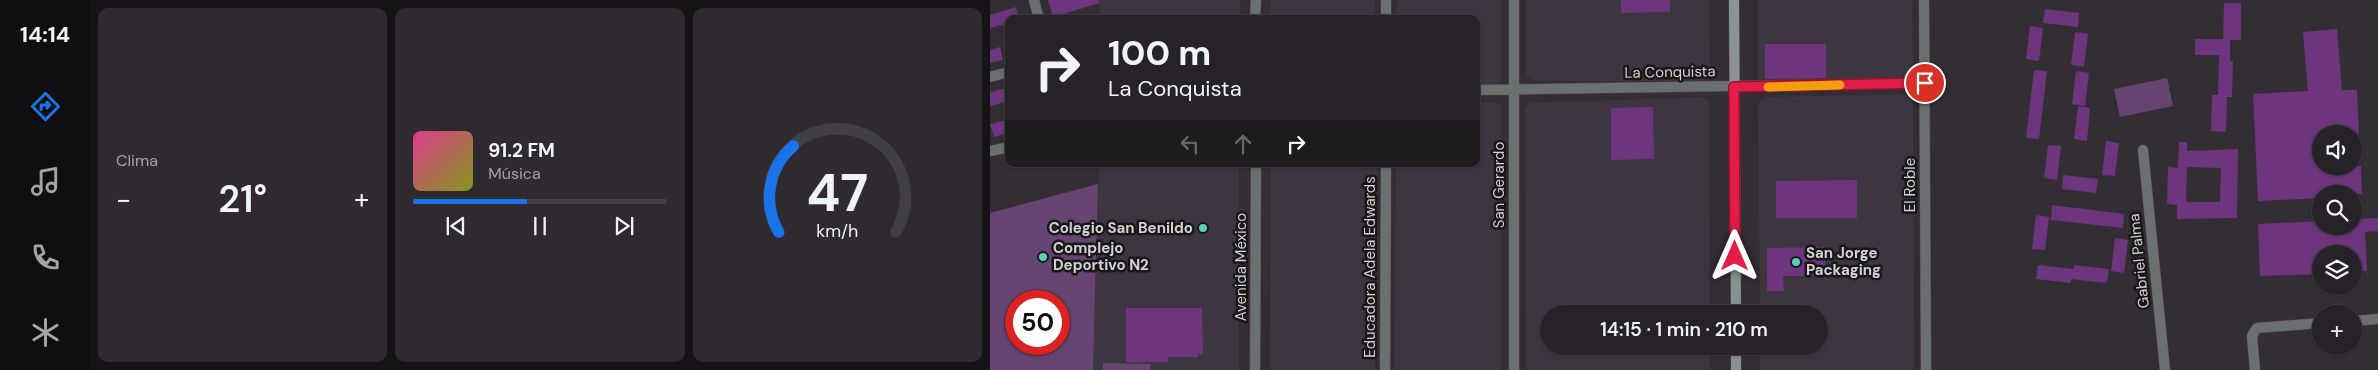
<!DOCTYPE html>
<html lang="es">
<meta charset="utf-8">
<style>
body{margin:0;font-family:"DM Sans",sans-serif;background:#2e2a2f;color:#f1f3f6;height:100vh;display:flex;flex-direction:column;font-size:19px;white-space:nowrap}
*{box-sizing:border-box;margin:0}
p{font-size:16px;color:#a4a4a7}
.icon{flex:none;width:28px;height:28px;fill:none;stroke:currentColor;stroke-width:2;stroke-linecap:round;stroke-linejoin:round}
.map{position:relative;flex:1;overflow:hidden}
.drawer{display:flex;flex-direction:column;gap:8px;padding:8px;background:#151315;width:900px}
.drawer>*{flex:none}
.top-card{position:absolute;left:15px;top:15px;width:475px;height:152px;border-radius:10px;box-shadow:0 1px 4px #0004,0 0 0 1px #423f44;background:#262227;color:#f1f3f6;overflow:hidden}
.controls{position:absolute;left:1322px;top:125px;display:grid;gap:10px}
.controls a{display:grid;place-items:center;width:50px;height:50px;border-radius:50%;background:#262227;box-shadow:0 1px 4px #0004,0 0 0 1px #423f44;font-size:25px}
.speed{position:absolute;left:15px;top:290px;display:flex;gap:10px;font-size:25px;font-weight:700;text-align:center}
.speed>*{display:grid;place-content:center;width:65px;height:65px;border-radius:50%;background:#262227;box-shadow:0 1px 4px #0004,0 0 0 1px #423f44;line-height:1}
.speed .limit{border:8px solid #d22;background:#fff;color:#111}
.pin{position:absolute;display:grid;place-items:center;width:42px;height:42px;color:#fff;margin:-21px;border:2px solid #fff;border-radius:50%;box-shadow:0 1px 5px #0007}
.me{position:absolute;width:55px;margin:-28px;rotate:0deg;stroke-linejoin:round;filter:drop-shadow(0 0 4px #0008)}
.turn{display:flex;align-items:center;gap:18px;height:105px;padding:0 20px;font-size:22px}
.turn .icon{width:65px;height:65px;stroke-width:2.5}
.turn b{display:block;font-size:35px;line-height:42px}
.lanes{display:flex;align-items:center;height:48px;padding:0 20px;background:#0003;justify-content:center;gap:25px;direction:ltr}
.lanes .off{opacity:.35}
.big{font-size:38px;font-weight:600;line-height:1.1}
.drawer .tile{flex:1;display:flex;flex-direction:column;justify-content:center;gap:8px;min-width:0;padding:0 18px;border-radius:10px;background:#2e2a2f}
.drawer .dial{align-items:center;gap:0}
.dial svg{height:130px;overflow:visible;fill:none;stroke:#423f44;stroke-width:7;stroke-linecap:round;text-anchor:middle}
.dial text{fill:#f1f3f6;stroke:none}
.song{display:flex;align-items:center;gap:15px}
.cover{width:60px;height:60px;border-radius:8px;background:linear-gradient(135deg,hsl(330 70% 55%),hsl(70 70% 35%))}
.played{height:5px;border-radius:2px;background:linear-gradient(90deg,#1a73e8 45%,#423f44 45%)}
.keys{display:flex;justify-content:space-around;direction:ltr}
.heat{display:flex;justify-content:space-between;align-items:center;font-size:28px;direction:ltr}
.drawer .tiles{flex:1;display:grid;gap:8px;grid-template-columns:repeat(3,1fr)}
.trip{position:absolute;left:550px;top:305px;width:288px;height:50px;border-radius:25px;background:#262227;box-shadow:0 1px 4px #0004,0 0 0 1px #423f44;font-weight:600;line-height:50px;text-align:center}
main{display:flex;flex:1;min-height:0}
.menu{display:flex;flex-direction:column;width:90px;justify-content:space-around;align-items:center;background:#0f0e10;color:#a4a4a7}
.menu .icon{width:35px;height:35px}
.menu .current{color:#1a73e8}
.menu b{font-size:22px;color:#f1f3f6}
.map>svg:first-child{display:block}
.built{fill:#3d3540}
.green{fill:#664572;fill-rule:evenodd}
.building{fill:#6c357e;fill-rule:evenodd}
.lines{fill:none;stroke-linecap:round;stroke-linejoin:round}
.minor-casing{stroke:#504b51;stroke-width:11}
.tertiary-casing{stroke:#504b51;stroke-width:11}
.secondary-casing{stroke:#504b51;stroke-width:11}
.minor{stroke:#6b6f6f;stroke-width:10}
.tertiary{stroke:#6b6f6f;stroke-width:10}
.secondary{stroke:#8b9392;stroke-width:10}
.route-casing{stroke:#92132f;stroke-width:12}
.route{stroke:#e11d48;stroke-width:9}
.slow{stroke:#f59e0b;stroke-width:9}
.poi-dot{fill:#59cebe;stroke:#19171a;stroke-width:2}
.labels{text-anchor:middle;stroke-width:5;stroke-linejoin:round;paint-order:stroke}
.street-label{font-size:15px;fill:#d4d1d5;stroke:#19171a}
.poi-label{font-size:15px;font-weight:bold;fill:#d4d1d5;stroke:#19171a;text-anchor:start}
</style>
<main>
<nav class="menu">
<b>14:14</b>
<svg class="icon current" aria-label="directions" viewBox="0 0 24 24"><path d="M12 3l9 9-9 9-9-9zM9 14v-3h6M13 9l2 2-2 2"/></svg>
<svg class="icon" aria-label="music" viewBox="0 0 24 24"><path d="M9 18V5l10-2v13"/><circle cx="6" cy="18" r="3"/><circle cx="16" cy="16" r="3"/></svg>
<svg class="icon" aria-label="phone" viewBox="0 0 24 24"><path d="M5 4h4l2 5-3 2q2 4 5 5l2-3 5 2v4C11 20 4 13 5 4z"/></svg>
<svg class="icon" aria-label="climate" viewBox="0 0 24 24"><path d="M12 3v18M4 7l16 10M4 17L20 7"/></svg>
</nav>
<section class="drawer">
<div class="tiles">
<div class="tile"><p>Clima</p>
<div class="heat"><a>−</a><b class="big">21°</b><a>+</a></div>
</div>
<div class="tile">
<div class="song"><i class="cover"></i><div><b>91.2 FM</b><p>Música</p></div></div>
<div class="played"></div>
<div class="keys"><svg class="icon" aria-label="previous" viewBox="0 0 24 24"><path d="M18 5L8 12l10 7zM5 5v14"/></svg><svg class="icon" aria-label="pause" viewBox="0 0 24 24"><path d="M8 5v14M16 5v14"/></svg><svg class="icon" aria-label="next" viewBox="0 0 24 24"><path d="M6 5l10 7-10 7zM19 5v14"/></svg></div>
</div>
<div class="tile dial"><svg viewBox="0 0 100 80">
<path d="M14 69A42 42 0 1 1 86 69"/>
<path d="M14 69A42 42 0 0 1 23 16" stroke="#1a73e8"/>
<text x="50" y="56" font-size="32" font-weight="700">47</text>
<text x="50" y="72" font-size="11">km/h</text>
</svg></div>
</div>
</section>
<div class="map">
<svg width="1388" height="370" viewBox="0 0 1388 370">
<rect width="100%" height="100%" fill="#332e34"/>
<path class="built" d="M110,0H250V19H110Z
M281,0H385L384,19H280Z
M407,0H511V81L506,85H486V19H406Z
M536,0H719L720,74L712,81H543L536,74Z
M768,0H922L923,75L919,79L768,81Z
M917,94L923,99L924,370H770V346H829V314H770L768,104L774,97Z
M713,97L719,102L720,314H559V346H720V370H536L535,108L540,103Z
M486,103H506L511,106V370H404L406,164H486Z
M109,164H249V370H103Z
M281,164H387L385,370H280Z"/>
<path class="green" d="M1177,78L1183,106L1130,117L1124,89Z
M108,184L103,370H0V213ZM26,301H69V344H26Z
M113,363L160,364V370H113Z"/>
<path class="building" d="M58,0H109L110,3L63,17Z
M631,0H680V12L631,13Z
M1234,3H1251V40H1240V61H1243L1242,97H1237L1236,132L1221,131L1222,95H1228L1229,55H1205V39H1233Z
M26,7L29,19H19V23L0,28V15Z
M1055,9L1089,13L1088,27L1053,23Z
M1040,26L1053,28L1049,61L1036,59Z
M1347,29L1352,90H1367L1369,134H1331V166H1371L1372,194H1331V198L1268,201L1263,94L1318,91L1313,32Z
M1085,32L1098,34L1094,67L1081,65Z
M775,44H836V78L775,79Z
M10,47L13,60L0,63V50Z
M1044,70L1057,71L1049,139L1036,138Z
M1086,71L1099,73L1095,106L1082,104Z
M19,87V101L0,106V92Z
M1088,106L1100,108L1097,141L1084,139Z
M663,107L664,159L621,160V108Z
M19,119V133L4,137L0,124Z
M1116,141L1129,143L1125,176L1112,175Z
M1189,142H1197V151L1248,149L1247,218L1187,219V205L1177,204L1178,167L1188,168ZM1197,167L1231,168L1230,202H1196Z
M1058,145L1071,146L1067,180L1054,178Z
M1073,175L1108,179L1106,193L1072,189Z
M867,180V218H786V181Z
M1062,205L1134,214L1133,228L1061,220Z
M1046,215L1059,217L1055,250L1042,249Z
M1388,218V231L1375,232L1377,271L1364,272V254H1331V274L1270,276L1268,224L1331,221V226H1364V219Z
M1125,238L1138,240L1134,273L1121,271Z
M835,247V276H793L794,291H777V248Z
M1048,265L1084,269V265L1119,269L1117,283L1081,279V283L1046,279Z
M136,308H212L213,354H208V357H178V362H136Z"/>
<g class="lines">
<defs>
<path id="minor" d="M44,0L49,19
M934,0L936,370
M396,19V0
M0,77L19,72
M486,90L935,83
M1153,150L1175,370
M0,151L19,147
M1364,321L1388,319
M395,370L396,164
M524,370V0
M1265,370L1262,336L1267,328L1331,323"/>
<path id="tertiary" d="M265,19L266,0
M265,370L266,164"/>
<path id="secondary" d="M744,0L746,314
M746,346V370"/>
</defs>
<use href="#minor" class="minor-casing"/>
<use href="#tertiary" class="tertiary-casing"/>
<use href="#secondary" class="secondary-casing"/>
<use href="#minor" class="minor"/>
<use href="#tertiary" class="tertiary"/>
<use href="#secondary" class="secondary"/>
</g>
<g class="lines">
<defs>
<path id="route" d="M745,256L744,87L935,83"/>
</defs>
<use href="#route" class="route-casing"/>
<use href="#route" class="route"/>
<path class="slow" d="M778,87L850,85"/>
</g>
<g class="poi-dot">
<circle cx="213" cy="228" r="5"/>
<circle cx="53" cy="257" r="5"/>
<circle cx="806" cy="262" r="5"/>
</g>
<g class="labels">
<g class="street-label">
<text transform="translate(680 72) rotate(-1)" y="5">La Conquista</text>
<text transform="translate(509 185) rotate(-90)" y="5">San Gerardo</text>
<text transform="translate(920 185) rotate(-90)" y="5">El Roble</text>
<text transform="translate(1149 261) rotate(-96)" y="5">Gabriel Palma</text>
<text transform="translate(251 267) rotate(-90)" y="5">Avenida México</text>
<text transform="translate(380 267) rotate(-90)" y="5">Educadora Adela Edwards</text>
</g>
<g class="poi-label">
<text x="203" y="233" text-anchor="end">Colegio San Benildo</text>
<text x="63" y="253">Complejo<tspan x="63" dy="17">Deportivo N2</tspan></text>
<text x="816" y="258">San Jorge<tspan x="816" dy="17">Packaging</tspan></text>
</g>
</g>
</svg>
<div class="controls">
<a><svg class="icon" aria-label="sound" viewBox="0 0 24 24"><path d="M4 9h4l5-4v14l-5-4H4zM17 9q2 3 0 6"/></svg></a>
<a><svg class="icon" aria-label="search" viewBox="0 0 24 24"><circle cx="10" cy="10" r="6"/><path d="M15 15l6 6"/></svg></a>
<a><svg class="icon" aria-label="layers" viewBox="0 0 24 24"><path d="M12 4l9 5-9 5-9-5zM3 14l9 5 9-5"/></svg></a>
<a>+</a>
</div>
<div class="speed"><div class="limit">50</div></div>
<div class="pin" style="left:935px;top:83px;background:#d93025"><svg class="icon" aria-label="arrive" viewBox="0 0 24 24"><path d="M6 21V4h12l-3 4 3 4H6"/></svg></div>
<svg class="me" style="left:745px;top:256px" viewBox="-20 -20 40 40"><path d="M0-17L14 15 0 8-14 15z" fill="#e11d48" stroke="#fff" stroke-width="4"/></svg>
<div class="trip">14:15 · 1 min · 210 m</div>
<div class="top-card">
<div class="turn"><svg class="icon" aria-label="right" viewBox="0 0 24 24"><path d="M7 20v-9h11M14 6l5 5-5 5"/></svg><div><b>100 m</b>La Conquista</div></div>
<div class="lanes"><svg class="icon off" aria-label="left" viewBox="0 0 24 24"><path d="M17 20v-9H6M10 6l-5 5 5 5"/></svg><svg class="icon off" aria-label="ahead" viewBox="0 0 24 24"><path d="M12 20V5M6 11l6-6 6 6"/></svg><svg class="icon" aria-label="right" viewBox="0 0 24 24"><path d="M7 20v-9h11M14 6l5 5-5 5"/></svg></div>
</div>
</div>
</main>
